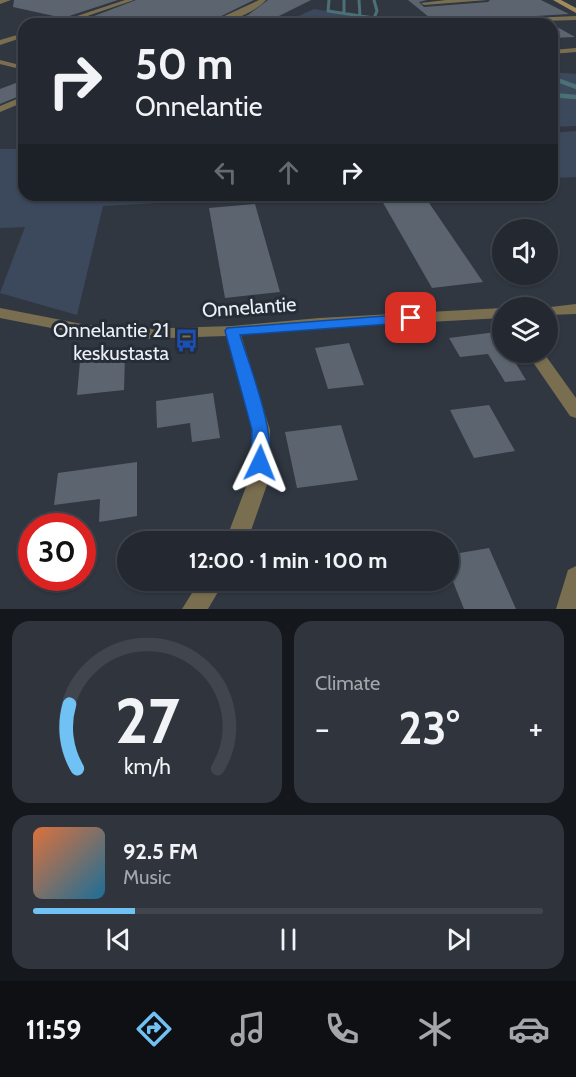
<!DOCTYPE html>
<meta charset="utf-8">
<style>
body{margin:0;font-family:Cabin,sans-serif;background:#30353d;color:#f1f3f6;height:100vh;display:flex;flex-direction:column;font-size:22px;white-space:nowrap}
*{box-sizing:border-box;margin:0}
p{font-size:20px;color:#a3a6ab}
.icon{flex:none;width:33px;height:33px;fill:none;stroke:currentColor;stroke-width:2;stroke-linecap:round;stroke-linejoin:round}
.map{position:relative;height:609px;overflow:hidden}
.details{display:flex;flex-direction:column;gap:12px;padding:12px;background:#14171b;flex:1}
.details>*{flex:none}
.guide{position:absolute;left:18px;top:18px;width:540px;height:183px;border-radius:18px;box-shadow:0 2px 4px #0004,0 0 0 2px #41454d;background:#242931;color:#f1f3f6;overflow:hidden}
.fabs{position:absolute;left:492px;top:219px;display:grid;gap:12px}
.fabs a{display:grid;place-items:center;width:66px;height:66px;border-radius:50%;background:#242931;box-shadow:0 2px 4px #0004,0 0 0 2px #41454d;font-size:30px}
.speed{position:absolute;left:18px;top:513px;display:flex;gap:12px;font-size:30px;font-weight:700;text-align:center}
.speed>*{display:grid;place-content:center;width:78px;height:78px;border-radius:50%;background:#242931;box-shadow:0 2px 4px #0004,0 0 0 2px #41454d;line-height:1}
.speed .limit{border:9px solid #d22;background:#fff;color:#111}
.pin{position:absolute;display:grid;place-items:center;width:51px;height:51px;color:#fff;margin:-26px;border-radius:12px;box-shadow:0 3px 9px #0006}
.me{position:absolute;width:66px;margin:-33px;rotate:2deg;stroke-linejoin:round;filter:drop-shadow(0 0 4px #0008)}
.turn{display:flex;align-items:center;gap:21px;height:126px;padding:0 18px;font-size:27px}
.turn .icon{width:78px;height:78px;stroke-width:2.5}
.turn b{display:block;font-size:42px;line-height:51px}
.lanes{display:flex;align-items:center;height:57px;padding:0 18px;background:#0003;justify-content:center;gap:30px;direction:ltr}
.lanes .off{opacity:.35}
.big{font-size:45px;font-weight:700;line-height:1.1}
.details .widget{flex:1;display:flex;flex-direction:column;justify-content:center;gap:9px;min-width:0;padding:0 21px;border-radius:18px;background:#30353d}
.details .dial{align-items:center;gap:0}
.dial svg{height:156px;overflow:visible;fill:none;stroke:#41454d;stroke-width:7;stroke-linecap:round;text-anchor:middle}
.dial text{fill:#f1f3f6;stroke:none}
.song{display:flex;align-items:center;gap:18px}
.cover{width:72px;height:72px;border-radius:9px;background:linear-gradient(135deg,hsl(20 70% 55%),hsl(200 70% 35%))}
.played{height:6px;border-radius:3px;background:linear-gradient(90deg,#70c2f4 20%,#41454d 20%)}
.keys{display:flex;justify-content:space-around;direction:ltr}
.heat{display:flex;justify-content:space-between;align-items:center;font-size:33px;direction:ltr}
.details .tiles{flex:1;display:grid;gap:12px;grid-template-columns:1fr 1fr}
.widget:last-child{grid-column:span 2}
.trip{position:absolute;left:117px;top:531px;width:342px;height:60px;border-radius:30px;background:#242931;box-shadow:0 2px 4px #0004,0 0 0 2px #41454d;font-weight:700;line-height:60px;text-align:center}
.tabs{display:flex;height:96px;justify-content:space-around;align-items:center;background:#0e1014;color:#a3a6ab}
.tabs .icon{width:42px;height:42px}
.tabs .active{color:#70c2f4}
.tabs b{font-size:27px;color:#f1f3f6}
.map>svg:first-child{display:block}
.green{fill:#3c495d}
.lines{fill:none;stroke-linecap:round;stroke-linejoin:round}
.stream-far1{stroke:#4b7076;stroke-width:3}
.stream{stroke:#4b7076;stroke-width:4.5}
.building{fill:#5c646f}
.street{fill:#7a6e50;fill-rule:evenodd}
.secondary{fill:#a08c5c;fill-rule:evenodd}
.route{fill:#1a73e8;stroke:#114b97;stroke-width:1.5}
.labels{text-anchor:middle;stroke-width:6;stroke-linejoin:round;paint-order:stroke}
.street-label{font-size:20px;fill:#ebeff6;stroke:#262d37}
.poi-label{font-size:20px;fill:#ebeff6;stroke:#262d37;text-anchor:end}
</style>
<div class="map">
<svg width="576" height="609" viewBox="0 0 576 609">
<rect width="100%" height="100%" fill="#303741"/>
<path class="green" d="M314,9L408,24H281Z
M552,72L576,74V126L552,127Z
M576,131V177L552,178V133Z
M0,149H24V195H199L194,201L103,206L77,315L0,293L25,227L0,228Z"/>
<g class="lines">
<path class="stream-far1" d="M329,0L328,11L374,18
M344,0V13
M359,0L360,16
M374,0L377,11L374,18L378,24"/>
<path class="stream" d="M552,78L576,87
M552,95L576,97"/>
</g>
<path class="building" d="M14,0H118L63,18L13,7Z
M136,0H254L205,24H96L81,21Z
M268,0H311L263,24H224L248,15Z
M408,0H427L419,2L424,7L488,2L490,0H541L569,14L435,22Z
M550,23L575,37L552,38V24H517Z
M24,80V94L0,104V89Z
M425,197L483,282L432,288L382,201Z
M255,204L280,292L225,298L209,208Z
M496,332L502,343V352H509L526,380L505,382L488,354L460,357L449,338Z
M349,343L364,385L328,389L315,348Z
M125,356L124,390L77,395L80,361Z
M213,393L220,438L192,442L190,423L157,428L156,401Z
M489,405L515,451L474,458L450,410Z
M341,425L358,480L297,488L285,432Z
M137,462V516L99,522L100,499L54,505L58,473Z
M489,548L516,609H464L448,569V555Z"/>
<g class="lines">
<path class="street" d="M0,0H11L0,4Z
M125,0H134L64,24H53Z
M259,0H266C255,13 225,24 207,24Z
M446,0H488L424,5L421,3Z
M576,16V20L441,24L445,22Z
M24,33V37L0,45V40Z
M576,48V52L552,54V50Z
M0,60L24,66V70L0,64Z
M24,96V102L0,112V106Z
M576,304V314L548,315V308H542Z
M0,308L87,325L139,329L232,326L319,318L502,308V318L319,328L241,335L270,430L269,479L247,542H225L249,479L252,430L226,336L139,339L87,335L0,318Z
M526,352H543L576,398V418L570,416Z
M576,566V609H556L568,570Z
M200,580H225L208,609H182Z"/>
<path class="secondary" d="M553,0H561L576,8V13Z"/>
</g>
<path class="route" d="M411,314L418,318L416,322L240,335C249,365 280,441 266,468L260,470L253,468L251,463L252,430L225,331L227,328Z"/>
<defs>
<symbol id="bus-bare" viewBox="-9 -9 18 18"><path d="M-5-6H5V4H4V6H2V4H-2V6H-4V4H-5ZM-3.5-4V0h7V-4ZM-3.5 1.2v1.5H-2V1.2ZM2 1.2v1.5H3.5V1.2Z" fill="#1a4fb4" stroke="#262d37" stroke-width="2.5" paint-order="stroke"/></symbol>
</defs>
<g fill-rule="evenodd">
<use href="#bus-bare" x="170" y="324" width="33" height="33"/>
</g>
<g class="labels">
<g class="street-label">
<text transform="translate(249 307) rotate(-4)" y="7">Onnelantie</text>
</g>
<g class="poi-label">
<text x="169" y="337">Onnelantie 21<tspan x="169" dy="23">keskustasta</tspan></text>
</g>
</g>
</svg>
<div class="fabs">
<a><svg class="icon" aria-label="sound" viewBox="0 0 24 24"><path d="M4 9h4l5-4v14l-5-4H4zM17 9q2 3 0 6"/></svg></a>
<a><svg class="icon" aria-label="layers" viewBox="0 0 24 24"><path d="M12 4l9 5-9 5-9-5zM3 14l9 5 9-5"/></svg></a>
</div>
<div class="speed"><div class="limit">30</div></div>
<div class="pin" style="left:411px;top:318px;background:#d93025"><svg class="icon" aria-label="arrive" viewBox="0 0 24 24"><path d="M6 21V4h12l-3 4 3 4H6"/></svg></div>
<svg class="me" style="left:260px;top:463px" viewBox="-20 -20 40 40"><path d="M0-17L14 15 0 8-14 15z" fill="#1a73e8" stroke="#fff" stroke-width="4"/></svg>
<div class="trip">12:00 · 1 min · 100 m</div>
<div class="guide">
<div class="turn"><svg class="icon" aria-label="right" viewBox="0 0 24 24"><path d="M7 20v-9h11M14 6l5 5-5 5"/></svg><div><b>50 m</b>Onnelantie</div></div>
<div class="lanes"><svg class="icon off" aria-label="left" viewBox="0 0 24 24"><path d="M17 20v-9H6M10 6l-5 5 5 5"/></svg><svg class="icon off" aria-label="ahead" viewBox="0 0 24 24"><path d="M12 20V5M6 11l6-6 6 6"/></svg><svg class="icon" aria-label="right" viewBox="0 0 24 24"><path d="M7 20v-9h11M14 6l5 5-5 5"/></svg></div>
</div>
</div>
<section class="details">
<div class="tiles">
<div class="widget dial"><svg viewBox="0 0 100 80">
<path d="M14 69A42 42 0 1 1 86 69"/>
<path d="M14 69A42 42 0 0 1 10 36" stroke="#70c2f4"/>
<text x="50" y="56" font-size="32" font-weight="700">27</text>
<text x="50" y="72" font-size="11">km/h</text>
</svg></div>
<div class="widget"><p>Climate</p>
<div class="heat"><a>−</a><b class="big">23°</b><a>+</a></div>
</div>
<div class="widget">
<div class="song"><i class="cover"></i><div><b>92.5 FM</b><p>Music</p></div></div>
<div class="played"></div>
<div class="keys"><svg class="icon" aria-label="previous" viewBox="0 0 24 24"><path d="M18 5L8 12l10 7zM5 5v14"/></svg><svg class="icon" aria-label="pause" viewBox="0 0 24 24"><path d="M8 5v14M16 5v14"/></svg><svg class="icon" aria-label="next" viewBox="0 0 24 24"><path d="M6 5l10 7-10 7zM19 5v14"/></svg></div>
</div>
</div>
</section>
<nav class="tabs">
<b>11:59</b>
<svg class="icon active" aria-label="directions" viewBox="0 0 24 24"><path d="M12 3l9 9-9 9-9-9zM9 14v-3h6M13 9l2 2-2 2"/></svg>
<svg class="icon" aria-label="music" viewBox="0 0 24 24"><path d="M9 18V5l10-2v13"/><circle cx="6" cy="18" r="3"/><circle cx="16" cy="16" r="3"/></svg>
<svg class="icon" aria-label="phone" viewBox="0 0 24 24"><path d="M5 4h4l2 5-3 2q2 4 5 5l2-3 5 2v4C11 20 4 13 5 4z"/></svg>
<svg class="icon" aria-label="climate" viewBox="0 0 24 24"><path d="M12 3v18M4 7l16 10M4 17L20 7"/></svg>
<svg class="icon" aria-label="car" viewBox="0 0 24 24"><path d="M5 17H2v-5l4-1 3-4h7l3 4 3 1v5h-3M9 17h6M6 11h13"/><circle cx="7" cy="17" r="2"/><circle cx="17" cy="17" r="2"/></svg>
</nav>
